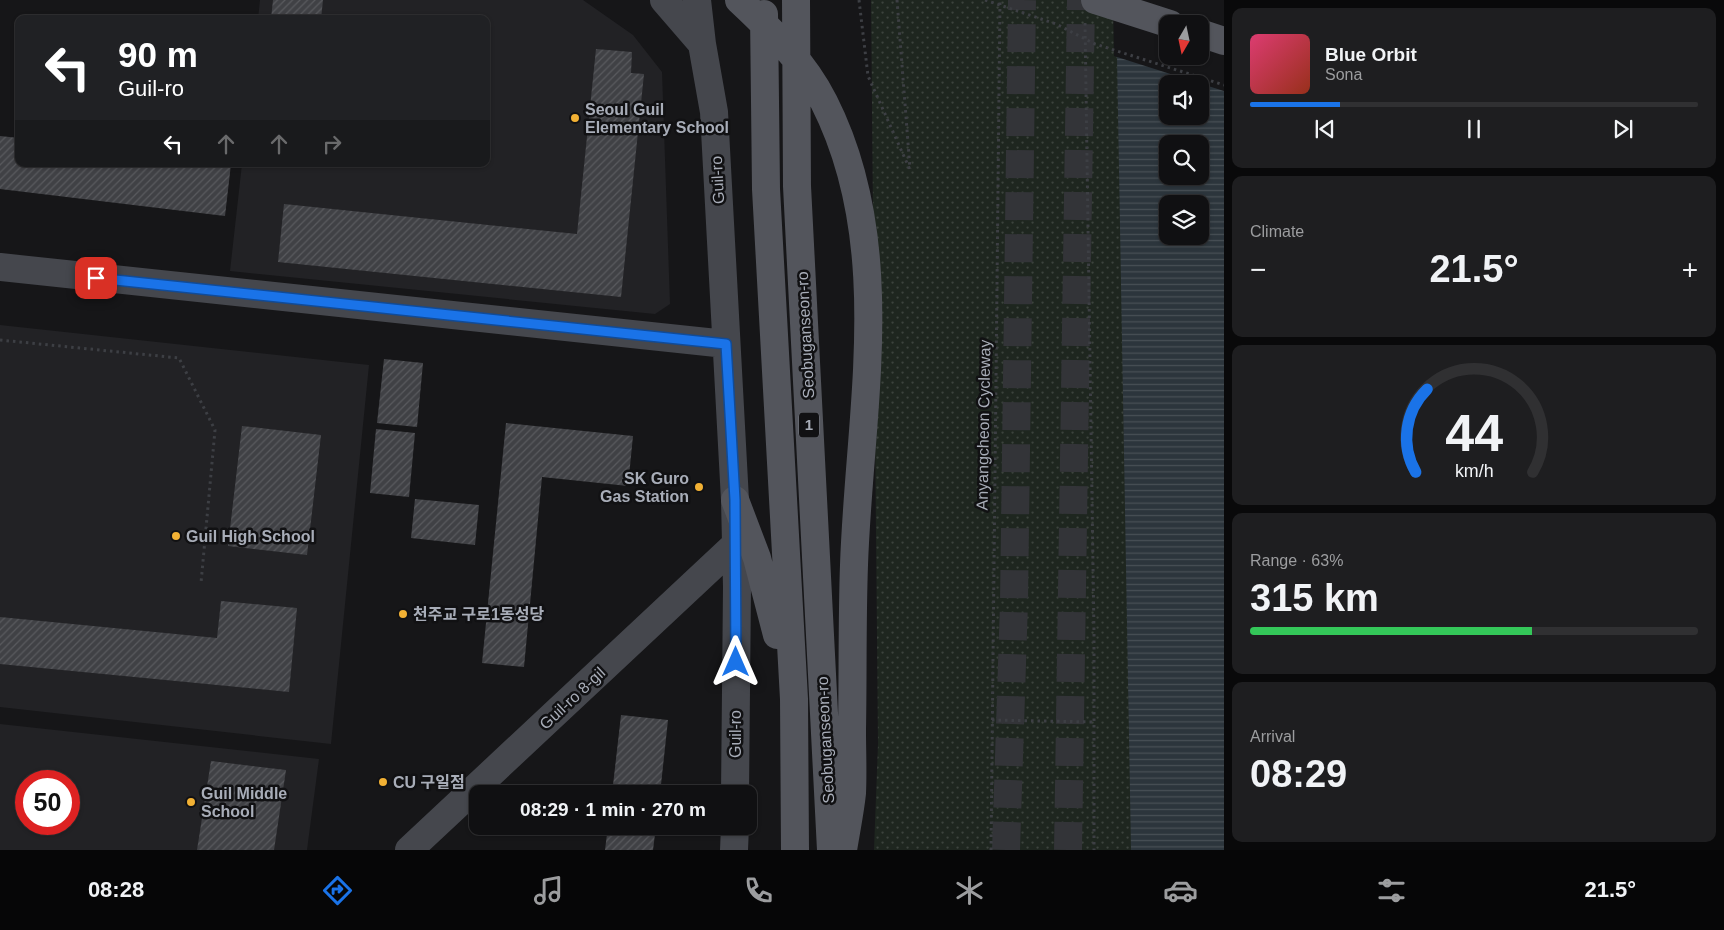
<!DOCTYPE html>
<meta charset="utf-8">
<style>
body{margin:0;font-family:Arial,"Noto Sans KR",sans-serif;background:#1e1e20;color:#f1f3f6;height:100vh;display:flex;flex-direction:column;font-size:19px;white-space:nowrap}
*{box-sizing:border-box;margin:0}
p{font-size:16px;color:#9c9d9f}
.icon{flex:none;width:28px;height:28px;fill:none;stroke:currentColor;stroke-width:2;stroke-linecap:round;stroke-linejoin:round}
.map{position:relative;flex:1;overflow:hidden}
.details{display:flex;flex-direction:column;gap:8px;padding:8px;background:#09090a;width:500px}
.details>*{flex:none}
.hud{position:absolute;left:15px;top:15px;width:475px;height:152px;border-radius:10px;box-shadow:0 1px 4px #0004,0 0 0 1px #303032;background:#202124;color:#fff;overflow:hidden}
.needle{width:32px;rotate:189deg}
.controls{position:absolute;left:1159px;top:15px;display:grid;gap:10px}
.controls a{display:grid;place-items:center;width:50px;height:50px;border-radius:10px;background:#101012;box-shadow:0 1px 4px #0004,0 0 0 1px #303032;font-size:25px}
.speed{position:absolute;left:15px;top:770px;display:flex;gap:10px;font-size:25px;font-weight:700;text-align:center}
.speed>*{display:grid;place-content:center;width:65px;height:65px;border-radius:50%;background:#101012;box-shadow:0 1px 4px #0004,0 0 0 1px #303032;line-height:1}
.speed .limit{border:8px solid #d22;background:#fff;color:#111}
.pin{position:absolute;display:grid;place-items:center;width:42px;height:42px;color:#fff;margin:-21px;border-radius:10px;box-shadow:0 2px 8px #0006}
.me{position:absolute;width:55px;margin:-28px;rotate:0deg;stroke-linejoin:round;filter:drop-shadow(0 0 4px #0008)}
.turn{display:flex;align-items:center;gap:18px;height:105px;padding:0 20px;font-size:22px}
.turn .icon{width:65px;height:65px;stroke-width:2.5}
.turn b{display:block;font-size:35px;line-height:42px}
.lanes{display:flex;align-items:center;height:48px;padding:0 20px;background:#0003;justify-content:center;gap:25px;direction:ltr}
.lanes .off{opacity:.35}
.big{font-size:38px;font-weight:800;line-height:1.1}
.details .widget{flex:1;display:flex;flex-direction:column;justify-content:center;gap:8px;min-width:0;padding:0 18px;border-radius:10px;background:#1e1e20}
.details .dial{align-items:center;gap:0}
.dial svg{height:130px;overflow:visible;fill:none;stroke:#303032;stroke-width:7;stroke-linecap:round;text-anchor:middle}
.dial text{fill:#f1f3f6;stroke:none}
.song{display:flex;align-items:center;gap:15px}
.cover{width:60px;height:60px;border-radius:8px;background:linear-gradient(135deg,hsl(340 70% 55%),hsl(10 70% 35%))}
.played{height:5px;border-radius:2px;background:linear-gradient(90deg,#1a73e8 20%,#303032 20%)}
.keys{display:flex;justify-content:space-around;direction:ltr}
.heat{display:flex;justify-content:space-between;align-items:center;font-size:28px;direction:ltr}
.charge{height:8px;border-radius:4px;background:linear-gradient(90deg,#34c759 63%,#303032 0)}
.trip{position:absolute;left:469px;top:785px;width:288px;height:50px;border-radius:10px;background:#101012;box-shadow:0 1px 4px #0004,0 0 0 1px #303032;font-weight:800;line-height:50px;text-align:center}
.menu{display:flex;height:80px;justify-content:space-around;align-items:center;background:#060607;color:#9c9d9f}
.menu .icon{width:35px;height:35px}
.menu .selected{color:#1a73e8}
.menu b{font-size:22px;color:#f1f3f6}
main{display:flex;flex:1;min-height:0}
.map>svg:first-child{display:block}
.built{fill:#222225;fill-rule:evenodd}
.park{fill:url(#park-dots);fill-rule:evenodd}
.water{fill:url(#water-rules);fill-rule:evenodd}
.pier{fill:#161618;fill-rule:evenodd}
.building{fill:url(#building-hatch)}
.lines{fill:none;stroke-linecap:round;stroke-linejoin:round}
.highway-tunnel{stroke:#333438;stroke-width:28;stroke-dasharray:28 14;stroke-linecap:butt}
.path{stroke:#3d3f44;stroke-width:3;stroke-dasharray:2.5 4;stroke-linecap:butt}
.secondary{stroke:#45474d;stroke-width:28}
.primary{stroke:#53555c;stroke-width:28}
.route-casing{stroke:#114b97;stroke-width:12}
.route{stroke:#1a73e8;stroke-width:9}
.poi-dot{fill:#f2b134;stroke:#111113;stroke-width:2}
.labels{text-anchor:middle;stroke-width:5;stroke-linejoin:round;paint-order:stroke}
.shield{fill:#111113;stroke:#7b7e86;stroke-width:1}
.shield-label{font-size:15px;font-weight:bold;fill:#a8adb8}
.poi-label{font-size:16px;font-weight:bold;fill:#a8adb8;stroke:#111113;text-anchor:start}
.street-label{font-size:16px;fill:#a8adb8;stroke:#111113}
</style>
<main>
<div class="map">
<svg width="1224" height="850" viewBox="0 0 1224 850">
<defs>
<pattern id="park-dots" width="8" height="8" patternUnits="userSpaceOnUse" patternTransform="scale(1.25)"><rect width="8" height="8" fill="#1e261f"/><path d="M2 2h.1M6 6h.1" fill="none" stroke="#3c433d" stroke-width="1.8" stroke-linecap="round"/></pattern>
<pattern id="water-rules" width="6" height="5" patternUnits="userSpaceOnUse" patternTransform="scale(1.25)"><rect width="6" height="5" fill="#2c353c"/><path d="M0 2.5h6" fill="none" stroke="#485056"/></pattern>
<pattern id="building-hatch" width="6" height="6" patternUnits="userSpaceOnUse" patternTransform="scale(1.25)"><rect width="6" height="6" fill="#404145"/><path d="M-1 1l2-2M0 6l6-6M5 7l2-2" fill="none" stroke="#595a5e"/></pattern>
</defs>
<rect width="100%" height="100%" fill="#161618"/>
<path class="built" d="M260,0H583L633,35L662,72L670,304L655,314L230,271L242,164H486V19H258Z
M0,325L369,365L331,744L0,707Z
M0,724L319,759L307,850H0ZM26,781H69V824H26Z"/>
<path class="park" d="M871,0H1224V850H874L878,744ZM1168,24H1200V56H1168ZM1168,84H1200V116H1168ZM1168,144H1200V176H1168ZM1168,204H1200V236H1168Z"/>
<path class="water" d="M1116,0H1224V850H1131ZM1168,24H1200V56H1168ZM1168,84H1200V116H1168ZM1168,144H1200V176H1168ZM1168,204H1200V236H1168Z"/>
<path class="pier" d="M1113,0H1224V91L1114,56ZM1168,24H1200V56H1168Z"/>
<path class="building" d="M273,0H323L321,19H271Z
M596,49L632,52L631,73L644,74L621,297L278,262L284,204L577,234Z
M0,136L19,138V164H231L225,216L0,189Z
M384,359L423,363L417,427L377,423Z
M506,423L633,436L628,486L542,477L524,667L482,663Z
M242,426L321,435L307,555L228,546Z
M376,429L415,433L409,497L370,493Z
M415,499L479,505L475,545L411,538Z
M221,601L297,608L289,692L0,664V617L217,638Z
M621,715L668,720L660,794H612Z
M211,761L286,770L274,850H197Z
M608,826H656L653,850H605Z"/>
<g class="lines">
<path class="highway-tunnel" d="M1006,850L1014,602L1022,0
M1068,850L1081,0"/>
<path class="path" d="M859,0L868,76L911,172
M897,0L910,169
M985,0L1056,24L1095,44L1224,85
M1085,23L1094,633V850
M0,340L179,358L215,430L201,583
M992,720L1094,722
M991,850L1000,0"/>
<path class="secondary" d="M664,0L702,44L714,112L735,500L737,587L735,794
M697,0L702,44
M0,267L726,344
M409,850L735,545
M734,850L735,826"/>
<path class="primary" d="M739,0C771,30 804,62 824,102C897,246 859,412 854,565C852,620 853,675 852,730C852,751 853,772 852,793C850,812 846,831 843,850
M796,0L797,186L831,850
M1095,0L1170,24
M764,14L766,189L794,699L795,850
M1200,33L1224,41
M735,500L757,558L777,635"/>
</g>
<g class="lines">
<defs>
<path id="route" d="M96,278L726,344L735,500L736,662"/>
</defs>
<use href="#route" class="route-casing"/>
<use href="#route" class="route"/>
</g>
<g class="poi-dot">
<circle cx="575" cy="118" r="5"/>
<circle cx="699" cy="487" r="5"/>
<circle cx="176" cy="536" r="5"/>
<circle cx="403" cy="614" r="5"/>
<circle cx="383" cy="782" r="5"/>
<circle cx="191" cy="802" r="5"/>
</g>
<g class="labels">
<rect class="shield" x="799" y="412.5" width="20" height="25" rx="4"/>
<g class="shield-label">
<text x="809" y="430">1</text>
</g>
<g class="poi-label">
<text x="585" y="115">Seoul Guil<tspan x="585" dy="18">Elementary School</tspan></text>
<text x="689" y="484" text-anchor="end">SK Guro<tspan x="689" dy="18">Gas Station</tspan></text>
<text x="186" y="542">Guil High School</text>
<text x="413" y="620">천주교 구로1동성당</text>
<text x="393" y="788">CU 구일점</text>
<text x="201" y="799">Guil Middle<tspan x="201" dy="18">School</tspan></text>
</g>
<g class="street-label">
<text transform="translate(717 180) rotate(-93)" y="6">Guil-ro</text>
<text transform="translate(805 335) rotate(-93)" y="6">Seobuganseon-ro</text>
<text transform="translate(983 425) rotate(-89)" y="6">Anyangcheon Cycleway</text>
<text transform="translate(572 698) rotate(-43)" y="6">Guil-ro 8-gil</text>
<text transform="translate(735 734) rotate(-90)" y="6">Guil-ro</text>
<text transform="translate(825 740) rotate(-93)" y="6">Seobuganseon-ro</text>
</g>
</g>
</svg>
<div class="controls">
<a><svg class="needle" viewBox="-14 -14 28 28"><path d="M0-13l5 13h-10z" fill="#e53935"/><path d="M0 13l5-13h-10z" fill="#9c9d9f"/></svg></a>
<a><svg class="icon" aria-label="sound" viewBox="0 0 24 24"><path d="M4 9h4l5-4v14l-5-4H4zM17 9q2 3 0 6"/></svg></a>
<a><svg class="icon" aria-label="search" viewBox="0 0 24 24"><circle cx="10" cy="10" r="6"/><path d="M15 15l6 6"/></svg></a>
<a><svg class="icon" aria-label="layers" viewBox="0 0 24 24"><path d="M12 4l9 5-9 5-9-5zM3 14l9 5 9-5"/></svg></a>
</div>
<div class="speed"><div class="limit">50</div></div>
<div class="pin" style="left:96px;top:278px;background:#d93025"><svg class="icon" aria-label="arrive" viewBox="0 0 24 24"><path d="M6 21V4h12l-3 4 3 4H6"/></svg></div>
<svg class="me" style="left:736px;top:662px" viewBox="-20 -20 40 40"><path d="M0-17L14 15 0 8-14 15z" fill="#1a73e8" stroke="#fff" stroke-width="4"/></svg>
<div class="trip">08:29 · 1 min · 270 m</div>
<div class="hud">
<div class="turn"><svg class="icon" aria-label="left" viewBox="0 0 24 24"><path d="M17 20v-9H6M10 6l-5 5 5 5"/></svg><div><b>90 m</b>Guil-ro</div></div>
<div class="lanes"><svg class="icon" aria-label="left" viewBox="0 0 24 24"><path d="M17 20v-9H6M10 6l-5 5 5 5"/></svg><svg class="icon off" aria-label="ahead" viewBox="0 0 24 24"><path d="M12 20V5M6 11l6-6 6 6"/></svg><svg class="icon off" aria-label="ahead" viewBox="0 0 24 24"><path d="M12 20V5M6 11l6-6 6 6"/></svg><svg class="icon off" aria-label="right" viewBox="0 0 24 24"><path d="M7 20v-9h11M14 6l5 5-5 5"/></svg></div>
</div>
</div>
<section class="details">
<div class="widget">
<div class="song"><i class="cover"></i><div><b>Blue Orbit</b><p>Sona</p></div></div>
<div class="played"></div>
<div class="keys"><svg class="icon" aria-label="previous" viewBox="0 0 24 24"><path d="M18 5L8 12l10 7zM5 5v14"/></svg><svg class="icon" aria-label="pause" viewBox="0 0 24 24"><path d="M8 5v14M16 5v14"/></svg><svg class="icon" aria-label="next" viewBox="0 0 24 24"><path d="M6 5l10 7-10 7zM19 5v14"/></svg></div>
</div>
<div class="widget"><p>Climate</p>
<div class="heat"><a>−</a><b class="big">21.5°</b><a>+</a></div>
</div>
<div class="widget dial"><svg viewBox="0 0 100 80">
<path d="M14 69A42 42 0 1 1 86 69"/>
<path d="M14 69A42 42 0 0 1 21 18" stroke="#1a73e8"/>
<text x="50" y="56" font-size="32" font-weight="700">44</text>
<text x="50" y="72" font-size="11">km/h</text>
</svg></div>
<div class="widget"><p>Range · 63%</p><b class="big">315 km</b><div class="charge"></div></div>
<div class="widget"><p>Arrival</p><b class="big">08:29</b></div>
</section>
</main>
<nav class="menu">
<b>08:28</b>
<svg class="icon selected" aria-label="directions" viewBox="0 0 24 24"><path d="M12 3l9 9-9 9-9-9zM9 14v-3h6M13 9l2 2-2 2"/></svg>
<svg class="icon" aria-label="music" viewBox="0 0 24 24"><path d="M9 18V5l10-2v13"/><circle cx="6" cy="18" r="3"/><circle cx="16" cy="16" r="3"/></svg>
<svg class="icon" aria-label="phone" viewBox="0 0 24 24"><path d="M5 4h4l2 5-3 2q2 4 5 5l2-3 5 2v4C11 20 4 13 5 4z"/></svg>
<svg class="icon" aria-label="climate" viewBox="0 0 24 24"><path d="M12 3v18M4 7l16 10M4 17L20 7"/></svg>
<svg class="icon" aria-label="car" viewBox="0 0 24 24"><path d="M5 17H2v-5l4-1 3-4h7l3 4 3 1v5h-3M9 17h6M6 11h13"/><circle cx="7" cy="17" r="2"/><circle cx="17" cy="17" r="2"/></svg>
<svg class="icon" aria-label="filters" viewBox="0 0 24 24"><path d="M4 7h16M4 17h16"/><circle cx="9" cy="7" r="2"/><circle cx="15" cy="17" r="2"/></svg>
<b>21.5°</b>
</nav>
